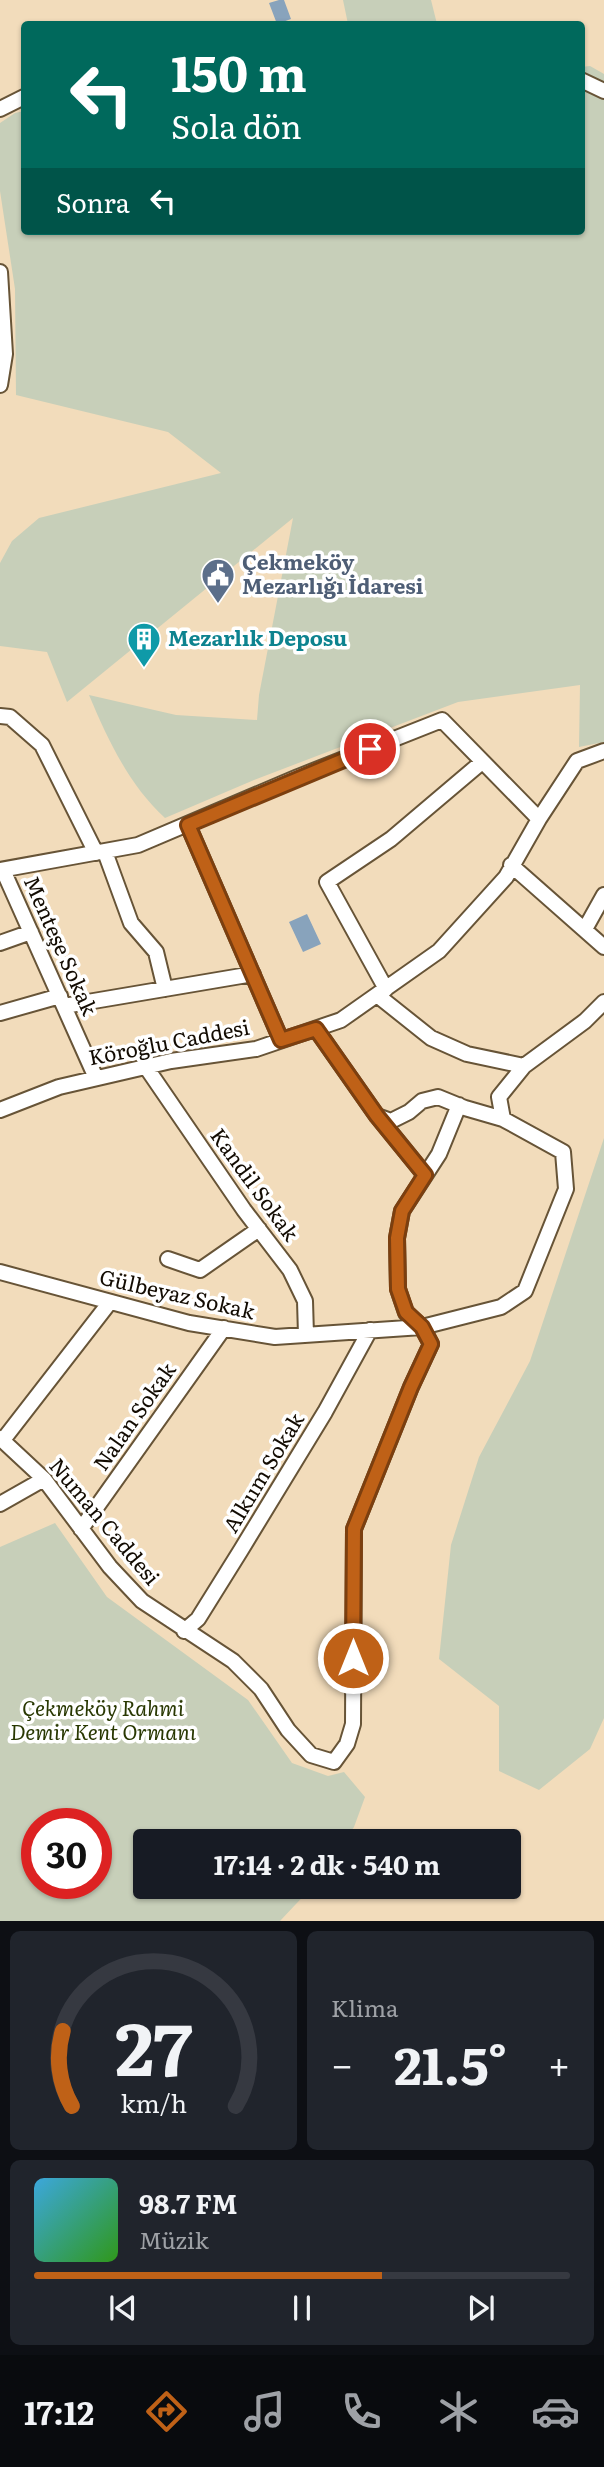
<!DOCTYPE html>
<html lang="tr">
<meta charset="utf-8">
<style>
body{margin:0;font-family:Literata,serif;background:#20242c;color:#f1f3f6;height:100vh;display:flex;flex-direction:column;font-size:26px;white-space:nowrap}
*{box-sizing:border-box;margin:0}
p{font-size:23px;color:#9ea1a6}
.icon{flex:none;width:38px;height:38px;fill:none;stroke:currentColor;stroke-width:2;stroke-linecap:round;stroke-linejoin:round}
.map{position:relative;height:1921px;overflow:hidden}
.details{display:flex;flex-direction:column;gap:10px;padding:10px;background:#0d0f14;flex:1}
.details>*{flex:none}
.top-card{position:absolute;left:21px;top:21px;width:564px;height:214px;border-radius:7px;box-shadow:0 2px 5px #0004;background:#00695c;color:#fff;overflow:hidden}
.speed{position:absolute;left:21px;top:1808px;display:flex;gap:14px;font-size:35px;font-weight:700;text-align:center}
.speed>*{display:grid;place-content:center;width:91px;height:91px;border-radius:50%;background:#171b24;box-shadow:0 2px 5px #0004;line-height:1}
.speed .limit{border:10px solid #d22;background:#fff;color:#111}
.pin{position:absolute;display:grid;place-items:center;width:60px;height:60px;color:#fff;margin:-30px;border:4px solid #fff;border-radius:50%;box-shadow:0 2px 7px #0007}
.me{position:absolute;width:77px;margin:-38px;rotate:0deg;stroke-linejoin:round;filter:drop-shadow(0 0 5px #0008)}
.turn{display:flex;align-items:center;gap:24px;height:147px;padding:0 35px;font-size:32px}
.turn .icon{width:91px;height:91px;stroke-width:2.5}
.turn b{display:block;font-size:49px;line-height:60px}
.then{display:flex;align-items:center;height:66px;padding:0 35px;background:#0003;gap:14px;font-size:26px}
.big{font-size:52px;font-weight:700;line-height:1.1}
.details .widget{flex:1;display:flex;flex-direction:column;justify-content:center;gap:10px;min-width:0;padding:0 24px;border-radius:10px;background:#20242c}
.details .dial{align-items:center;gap:0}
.dial svg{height:182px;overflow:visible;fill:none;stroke:#363941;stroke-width:7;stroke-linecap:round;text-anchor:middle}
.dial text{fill:#f1f3f6;stroke:none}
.song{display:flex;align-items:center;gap:21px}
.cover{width:84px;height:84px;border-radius:10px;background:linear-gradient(135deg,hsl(200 70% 55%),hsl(110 70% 35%))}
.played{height:7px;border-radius:4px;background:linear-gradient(90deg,#bf6117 65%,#363941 65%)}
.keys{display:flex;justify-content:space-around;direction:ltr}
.heat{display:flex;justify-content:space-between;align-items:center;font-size:38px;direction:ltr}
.details .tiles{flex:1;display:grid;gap:10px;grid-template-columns:1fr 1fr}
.widget:last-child{grid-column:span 2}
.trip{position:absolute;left:133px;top:1829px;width:388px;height:70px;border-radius:7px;background:#171b24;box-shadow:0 2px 5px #0004;font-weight:700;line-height:70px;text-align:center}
.tabs{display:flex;height:112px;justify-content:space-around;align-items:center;background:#090b0e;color:#9ea1a6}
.tabs .icon{width:49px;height:49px}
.tabs .active{color:#bf6117}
.tabs b{font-size:32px;color:#f1f3f6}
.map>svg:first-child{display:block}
.green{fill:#c7cfb9;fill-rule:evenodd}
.water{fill:#88a3bc}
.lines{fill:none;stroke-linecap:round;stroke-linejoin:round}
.minor-casing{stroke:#675437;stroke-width:18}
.minor{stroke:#fff;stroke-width:14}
.route-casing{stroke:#7c3f0f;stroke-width:18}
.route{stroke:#bf6117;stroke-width:12}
.labels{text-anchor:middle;stroke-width:7;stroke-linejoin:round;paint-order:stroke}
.service-label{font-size:21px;font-weight:bold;fill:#4e5e75;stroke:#fff;text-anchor:start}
.culture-label{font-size:21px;font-weight:bold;fill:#0d838f;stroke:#fff;text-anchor:start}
.street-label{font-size:21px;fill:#120b02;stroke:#fff}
.park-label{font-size:21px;font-style:italic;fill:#293802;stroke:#fff}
</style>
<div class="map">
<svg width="604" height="1921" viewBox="0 0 604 1921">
<rect width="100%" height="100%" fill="#f2dcbb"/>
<path class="green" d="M343,0H431L437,24H348Z
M590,66L604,74V742L579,747L580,685L458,702L254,780L165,818C129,785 108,740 89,695L176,715L257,720L259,695L293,518L67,702L47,652L0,646V563L12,541L39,518L221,473L168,432L16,395L15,289L0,191V123L15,113L24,111V231H581V67Z
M604,1138V1718L590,1749L539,1790L499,1771V1706L439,1659L451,1545L479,1457L530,1361Z
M55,1523L107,1597L248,1700L292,1763L328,1776L344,1772L365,1797L354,1827L344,1841H145V1886L312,1887L280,1921H0V1547ZM37,1824H96V1883H37Z"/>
<path class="water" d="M279,0H284L291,19L277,24L269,3Z
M307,914L321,944L303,952L289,922Z"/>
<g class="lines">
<defs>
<path id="minor" d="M581,80L604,91
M0,109L24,97
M0,272L5,354L0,385
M0,716L10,717L42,745L96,853
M539,819L577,761L604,751
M188,825L281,1040
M105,852L131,923L156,952L165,989
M511,865L604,947
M0,870L138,845L298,777L442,720L539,819L506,877L439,951L341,1020L256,1049L171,1061L59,1087L0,1110
M3,870L96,1078
M585,929L604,895
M0,943L31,932
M386,989L327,882L391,839L482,762
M377,995L431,1038L467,1054L524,1066
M64,1006L253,974
M0,1013L60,996
M316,1029L377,1116L391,1121L409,1112L422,1101L438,1097L465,1108L503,1119
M146,1067L244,1210L290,1270L305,1301L306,1335
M378,1117L425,1175
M168,1259L200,1270L259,1229
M0,1272L189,1323L275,1337L422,1327L501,1307L525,1291L566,1189L563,1152L503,1119L499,1097L524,1066L585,1021L604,1002
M0,1438L44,1479L110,1567L142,1601L233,1661L261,1689L288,1730L311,1755L334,1762L347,1744L353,1724L354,1529L411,1387L431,1344L422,1327L406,1313L398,1289L397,1238L402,1211L439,1154L459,1105
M3,1440L110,1302
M0,1504L44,1479
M81,1529L224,1328
M184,1631L198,1619L241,1550L325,1412L370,1330"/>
</defs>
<use href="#minor" class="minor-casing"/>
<use href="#minor" class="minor"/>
</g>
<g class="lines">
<defs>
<path id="route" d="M353,1658L354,1529L411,1387L431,1344L422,1327L406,1312L398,1289L397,1238L402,1211L425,1175L377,1116L316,1029L281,1040L188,825L370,749"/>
</defs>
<use href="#route" class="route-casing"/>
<use href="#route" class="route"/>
</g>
<defs>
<symbol id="civic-pin" viewBox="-11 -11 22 30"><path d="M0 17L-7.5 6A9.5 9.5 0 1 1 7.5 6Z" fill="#5c6f8a" stroke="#fff"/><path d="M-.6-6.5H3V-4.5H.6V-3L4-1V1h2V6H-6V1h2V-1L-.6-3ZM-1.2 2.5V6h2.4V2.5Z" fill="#fff"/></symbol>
<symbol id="building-pin" viewBox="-11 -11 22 30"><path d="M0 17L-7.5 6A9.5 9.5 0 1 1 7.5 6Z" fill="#0f9aa8" stroke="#fff"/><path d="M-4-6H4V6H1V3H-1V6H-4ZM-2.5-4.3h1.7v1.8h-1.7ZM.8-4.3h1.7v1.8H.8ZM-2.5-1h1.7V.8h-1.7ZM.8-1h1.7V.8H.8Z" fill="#fff"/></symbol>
</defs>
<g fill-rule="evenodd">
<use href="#civic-pin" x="199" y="556" width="38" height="52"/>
<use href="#building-pin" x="125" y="620" width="38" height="52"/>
</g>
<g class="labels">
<g class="service-label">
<text x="242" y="570">Çekmeköy<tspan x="242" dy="24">Mezarlığı İdaresi</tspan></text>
</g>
<g class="culture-label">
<text x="168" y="646">Mezarlık Deposu</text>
</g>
<g class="street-label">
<text transform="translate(60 946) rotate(66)" y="7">Menteşe Sokak</text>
<text transform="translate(169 1043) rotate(-11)" y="7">Köroğlu Caddesi</text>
<text transform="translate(254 1185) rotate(54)" y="7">Kandil Sokak</text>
<text transform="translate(177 1295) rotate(13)" y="7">Gülbeyaz Sokak</text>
<text transform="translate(135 1417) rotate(-55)" y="7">Nalan Sokak</text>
<text transform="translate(264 1473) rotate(-59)" y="7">Alkıım Sokak</text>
<text transform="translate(104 1522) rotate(50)" y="7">Numan Caddesi</text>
</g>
<g class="park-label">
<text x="103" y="1716">Çekmeköy Rahmi<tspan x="103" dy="24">Demir Kent Ormanı</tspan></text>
</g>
</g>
</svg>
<div class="speed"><div class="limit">30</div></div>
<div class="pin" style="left:370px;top:749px;background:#d93025"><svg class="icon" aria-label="arrive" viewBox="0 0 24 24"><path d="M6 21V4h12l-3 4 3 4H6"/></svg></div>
<svg class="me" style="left:353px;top:1658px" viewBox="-20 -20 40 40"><circle r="17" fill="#bf6117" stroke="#fff" stroke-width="3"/><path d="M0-11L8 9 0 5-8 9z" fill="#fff"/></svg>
<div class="trip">17:14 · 2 dk · 540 m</div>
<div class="top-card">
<div class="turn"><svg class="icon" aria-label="left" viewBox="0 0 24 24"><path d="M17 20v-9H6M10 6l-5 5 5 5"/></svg><div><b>150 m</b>Sola dön</div></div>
<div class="then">Sonra<svg class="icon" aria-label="left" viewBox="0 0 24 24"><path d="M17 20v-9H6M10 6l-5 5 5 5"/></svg></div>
</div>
</div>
<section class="details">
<div class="tiles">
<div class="widget dial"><svg viewBox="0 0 100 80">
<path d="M14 69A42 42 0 1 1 86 69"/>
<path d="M14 69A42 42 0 0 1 10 36" stroke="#bf6117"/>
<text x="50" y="56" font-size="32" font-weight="700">27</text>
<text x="50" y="72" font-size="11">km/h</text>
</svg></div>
<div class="widget"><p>Klima</p>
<div class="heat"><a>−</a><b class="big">21.5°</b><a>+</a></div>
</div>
<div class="widget">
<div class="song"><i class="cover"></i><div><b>98.7 FM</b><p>Müzik</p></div></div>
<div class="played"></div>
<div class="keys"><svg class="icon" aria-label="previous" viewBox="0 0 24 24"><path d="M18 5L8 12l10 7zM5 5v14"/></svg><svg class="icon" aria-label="pause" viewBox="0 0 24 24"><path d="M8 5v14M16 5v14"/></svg><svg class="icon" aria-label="next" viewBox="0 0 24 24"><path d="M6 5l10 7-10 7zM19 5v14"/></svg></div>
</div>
</div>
</section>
<nav class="tabs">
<b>17:12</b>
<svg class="icon active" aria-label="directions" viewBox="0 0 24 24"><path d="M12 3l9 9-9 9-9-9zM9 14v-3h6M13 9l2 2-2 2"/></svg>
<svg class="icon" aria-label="music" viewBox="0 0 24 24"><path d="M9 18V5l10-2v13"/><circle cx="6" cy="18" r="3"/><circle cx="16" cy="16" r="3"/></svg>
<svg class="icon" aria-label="phone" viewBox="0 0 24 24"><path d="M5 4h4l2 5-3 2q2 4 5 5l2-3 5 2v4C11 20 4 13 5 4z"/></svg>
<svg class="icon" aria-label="climate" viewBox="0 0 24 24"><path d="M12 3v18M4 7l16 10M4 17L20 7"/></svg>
<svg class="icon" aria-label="car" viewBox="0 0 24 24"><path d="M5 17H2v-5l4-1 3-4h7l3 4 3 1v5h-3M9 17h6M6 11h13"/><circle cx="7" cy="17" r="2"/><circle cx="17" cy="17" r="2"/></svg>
</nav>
